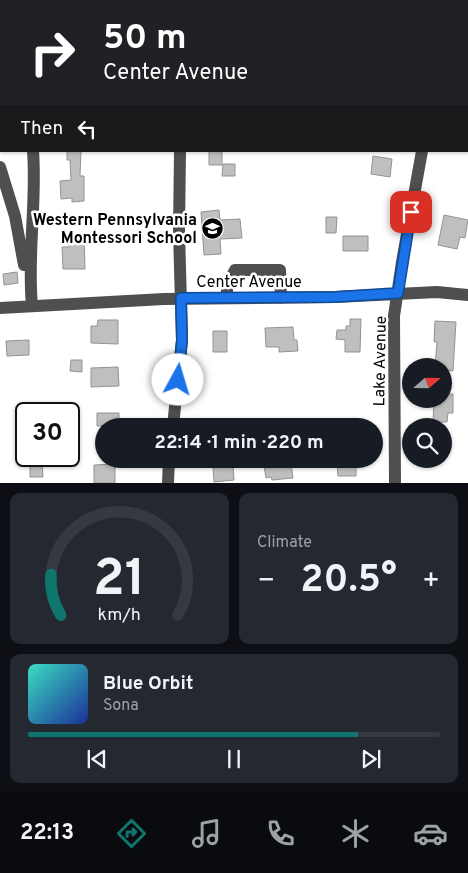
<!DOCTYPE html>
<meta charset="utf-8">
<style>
body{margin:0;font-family:Overpass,sans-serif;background:#242831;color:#f1f3f6;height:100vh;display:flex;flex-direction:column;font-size:19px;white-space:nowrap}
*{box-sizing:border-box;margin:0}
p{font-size:16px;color:#9ea1a6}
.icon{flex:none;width:28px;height:28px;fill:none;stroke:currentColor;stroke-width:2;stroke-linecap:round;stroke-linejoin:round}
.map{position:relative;height:483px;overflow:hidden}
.panel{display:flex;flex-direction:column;gap:10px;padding:10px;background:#0d0f14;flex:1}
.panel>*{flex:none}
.top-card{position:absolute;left:0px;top:0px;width:469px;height:152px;box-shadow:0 1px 4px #0004;background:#202124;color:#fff;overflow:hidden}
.needle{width:32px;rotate:70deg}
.controls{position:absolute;left:402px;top:358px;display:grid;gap:10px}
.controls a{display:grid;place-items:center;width:50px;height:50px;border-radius:50%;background:#171b24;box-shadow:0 1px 4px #0004;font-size:25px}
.speed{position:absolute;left:15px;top:402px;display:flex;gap:10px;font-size:25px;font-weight:700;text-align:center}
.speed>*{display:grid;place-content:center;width:65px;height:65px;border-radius:50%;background:#171b24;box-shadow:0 1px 4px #0004;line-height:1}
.speed .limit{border:2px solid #111;border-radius:8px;background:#fff;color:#111}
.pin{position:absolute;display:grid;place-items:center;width:42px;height:42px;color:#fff;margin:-21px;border-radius:10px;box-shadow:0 2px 8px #0006}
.me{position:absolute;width:55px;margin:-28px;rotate:6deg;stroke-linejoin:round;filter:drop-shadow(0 0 4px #0008)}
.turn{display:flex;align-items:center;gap:18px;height:105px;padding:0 20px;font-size:22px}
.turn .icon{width:65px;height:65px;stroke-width:2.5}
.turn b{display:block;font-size:35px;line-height:42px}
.then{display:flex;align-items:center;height:48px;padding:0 20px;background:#0003;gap:10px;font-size:19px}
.big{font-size:38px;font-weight:700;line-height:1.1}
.panel .card{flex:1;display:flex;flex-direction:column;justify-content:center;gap:8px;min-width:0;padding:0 18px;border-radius:10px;background:#242831}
.panel .dial{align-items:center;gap:0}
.dial svg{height:130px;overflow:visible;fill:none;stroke:#363941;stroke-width:7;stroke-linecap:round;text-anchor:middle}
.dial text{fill:#f1f3f6;stroke:none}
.song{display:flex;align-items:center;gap:15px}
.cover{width:60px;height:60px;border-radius:8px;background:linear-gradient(135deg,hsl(170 70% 55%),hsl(230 70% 35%))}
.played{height:5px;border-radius:2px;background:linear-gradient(90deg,#0f766e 80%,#363941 80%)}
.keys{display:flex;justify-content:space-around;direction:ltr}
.heat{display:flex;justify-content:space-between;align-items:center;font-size:28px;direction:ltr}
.panel .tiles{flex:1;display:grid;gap:10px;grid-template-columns:1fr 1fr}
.card:last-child{grid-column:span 2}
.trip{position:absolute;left:95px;top:418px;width:288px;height:50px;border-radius:25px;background:#171b24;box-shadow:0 1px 4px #0004;font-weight:700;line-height:50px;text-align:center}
.tabs{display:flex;height:80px;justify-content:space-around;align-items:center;background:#090b0e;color:#9ea1a6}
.tabs .icon{width:35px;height:35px}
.tabs .on{color:#0f766e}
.tabs b{font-size:22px;color:#f1f3f6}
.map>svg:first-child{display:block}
.building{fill:#bfbfbf;stroke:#939393}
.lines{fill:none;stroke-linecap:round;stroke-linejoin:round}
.minor{stroke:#4f4f4f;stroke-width:12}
.route-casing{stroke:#114b97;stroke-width:12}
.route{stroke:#1a73e8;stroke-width:9}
.labels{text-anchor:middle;stroke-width:5;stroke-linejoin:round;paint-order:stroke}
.poi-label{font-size:16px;font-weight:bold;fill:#000;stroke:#fff;text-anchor:end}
.street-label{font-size:16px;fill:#000;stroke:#fff}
</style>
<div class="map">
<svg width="468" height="483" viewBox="0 0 468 483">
<rect width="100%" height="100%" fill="#fff"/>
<path class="building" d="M67,151H81L80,176H84V201L72,202V198L61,199L60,181L71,180L70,160H67Z
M209,151H222V165H209Z
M373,156L392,159L390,177L371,174Z
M223,164H235V176H222Z
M219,210L220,220L240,219L242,238L220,239L221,254L204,255L201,212Z
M444,215L468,220L465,238L460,237L457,249L438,245Z
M326,217H337L336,233H326Z
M343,236H368V251H343Z
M68,237H84L85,269H63L62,247H69Z
M17,272L18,283L4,285L3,274Z
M350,319H361L360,352H345V340L336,339L337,330H346V326H350Z
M98,320H118V344L91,343V326H97Z
M435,321L456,322L453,371L444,370V366H435L437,342H434Z
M293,327L294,340H297L298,351L279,352V347H266L265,328Z
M213,331H227V352H213Z
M29,340V355L7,356L6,341Z
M71,360H82V372L70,371Z
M118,367L119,386L91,387V368Z
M444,394H453V413H448L447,422H433L434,399H444Z
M97,413H119V426H97Z
M356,461V476H338L337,462Z
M30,462H42L43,477H30Z
M291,463L293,478L272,480L271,477L266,478L264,466Z
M115,464V483H94V465Z
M233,465L234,480L214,482L213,467Z"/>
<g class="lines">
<path class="minor" d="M35,1V0
M185,1V0
M452,1V0
M0,167L15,216L24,265
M227,298V285L235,270H280L281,298
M32,306C27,254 37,203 33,151
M0,308L164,299L335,297L437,292L468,295
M173,426L182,340L179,232L180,151
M168,483L169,459
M395,483L394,316L402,262L422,151"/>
</g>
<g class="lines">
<defs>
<path id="route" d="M178,380L182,340L181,298L335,297L398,293L411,212"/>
</defs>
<use href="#route" class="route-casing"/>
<use href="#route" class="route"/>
</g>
<defs>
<symbol id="school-disc" viewBox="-11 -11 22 22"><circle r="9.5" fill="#000" stroke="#fff"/><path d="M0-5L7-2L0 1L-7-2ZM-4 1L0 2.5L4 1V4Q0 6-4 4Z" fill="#fff"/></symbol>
</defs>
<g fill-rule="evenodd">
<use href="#school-disc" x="200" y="216" width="25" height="25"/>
</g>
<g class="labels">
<g class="poi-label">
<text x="197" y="225">Western Pennsylvania<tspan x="197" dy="18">Montessori School</tspan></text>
</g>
<g class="street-label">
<text x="249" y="287">Center Avenue</text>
<text transform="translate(379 361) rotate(-89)" y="6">Lake Avenue</text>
</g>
</g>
</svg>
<div class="controls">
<a><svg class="needle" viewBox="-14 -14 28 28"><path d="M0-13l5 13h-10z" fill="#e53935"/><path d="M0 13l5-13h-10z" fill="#9ea1a6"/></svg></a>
<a><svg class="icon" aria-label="search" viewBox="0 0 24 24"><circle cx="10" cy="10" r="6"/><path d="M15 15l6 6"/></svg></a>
</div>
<div class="speed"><div class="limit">30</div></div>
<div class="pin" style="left:411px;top:212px;background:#d93025"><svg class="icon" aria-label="arrive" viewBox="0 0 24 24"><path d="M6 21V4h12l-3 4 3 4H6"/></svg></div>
<svg class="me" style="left:178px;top:380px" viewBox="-20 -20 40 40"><circle r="19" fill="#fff"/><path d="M0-13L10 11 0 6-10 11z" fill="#1a73e8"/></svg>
<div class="trip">22:14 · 1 min · 220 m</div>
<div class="top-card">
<div class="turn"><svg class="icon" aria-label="right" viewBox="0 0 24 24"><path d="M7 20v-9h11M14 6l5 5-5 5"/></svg><div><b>50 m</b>Center Avenue</div></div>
<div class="then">Then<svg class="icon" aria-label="left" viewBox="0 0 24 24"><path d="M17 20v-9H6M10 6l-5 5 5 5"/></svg></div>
</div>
</div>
<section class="panel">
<div class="tiles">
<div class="card dial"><svg viewBox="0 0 100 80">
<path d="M14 69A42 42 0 1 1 86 69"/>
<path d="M14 69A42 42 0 0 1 8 44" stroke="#0f766e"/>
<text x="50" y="56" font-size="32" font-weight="700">21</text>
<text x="50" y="72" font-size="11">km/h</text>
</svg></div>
<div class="card"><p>Climate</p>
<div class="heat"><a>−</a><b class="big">20.5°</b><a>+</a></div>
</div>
<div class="card">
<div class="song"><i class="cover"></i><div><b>Blue Orbit</b><p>Sona</p></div></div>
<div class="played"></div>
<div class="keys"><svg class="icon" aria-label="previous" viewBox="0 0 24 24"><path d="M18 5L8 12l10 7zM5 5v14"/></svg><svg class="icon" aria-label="pause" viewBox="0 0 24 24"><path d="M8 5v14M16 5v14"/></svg><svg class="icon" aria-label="next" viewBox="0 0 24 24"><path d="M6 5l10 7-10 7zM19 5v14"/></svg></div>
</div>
</div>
</section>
<nav class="tabs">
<b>22:13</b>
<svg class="icon on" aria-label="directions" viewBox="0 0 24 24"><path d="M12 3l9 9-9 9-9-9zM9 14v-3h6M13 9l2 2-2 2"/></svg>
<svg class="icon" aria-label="music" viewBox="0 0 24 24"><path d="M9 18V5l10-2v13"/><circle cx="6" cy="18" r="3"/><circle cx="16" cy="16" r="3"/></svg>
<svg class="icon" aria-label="phone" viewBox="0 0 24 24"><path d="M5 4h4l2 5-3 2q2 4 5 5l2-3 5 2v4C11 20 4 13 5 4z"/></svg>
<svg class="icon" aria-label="climate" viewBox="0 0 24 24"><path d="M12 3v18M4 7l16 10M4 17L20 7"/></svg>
<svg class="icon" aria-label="car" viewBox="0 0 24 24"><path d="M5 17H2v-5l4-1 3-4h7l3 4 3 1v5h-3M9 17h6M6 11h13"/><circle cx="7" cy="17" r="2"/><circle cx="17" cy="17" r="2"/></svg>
</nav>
